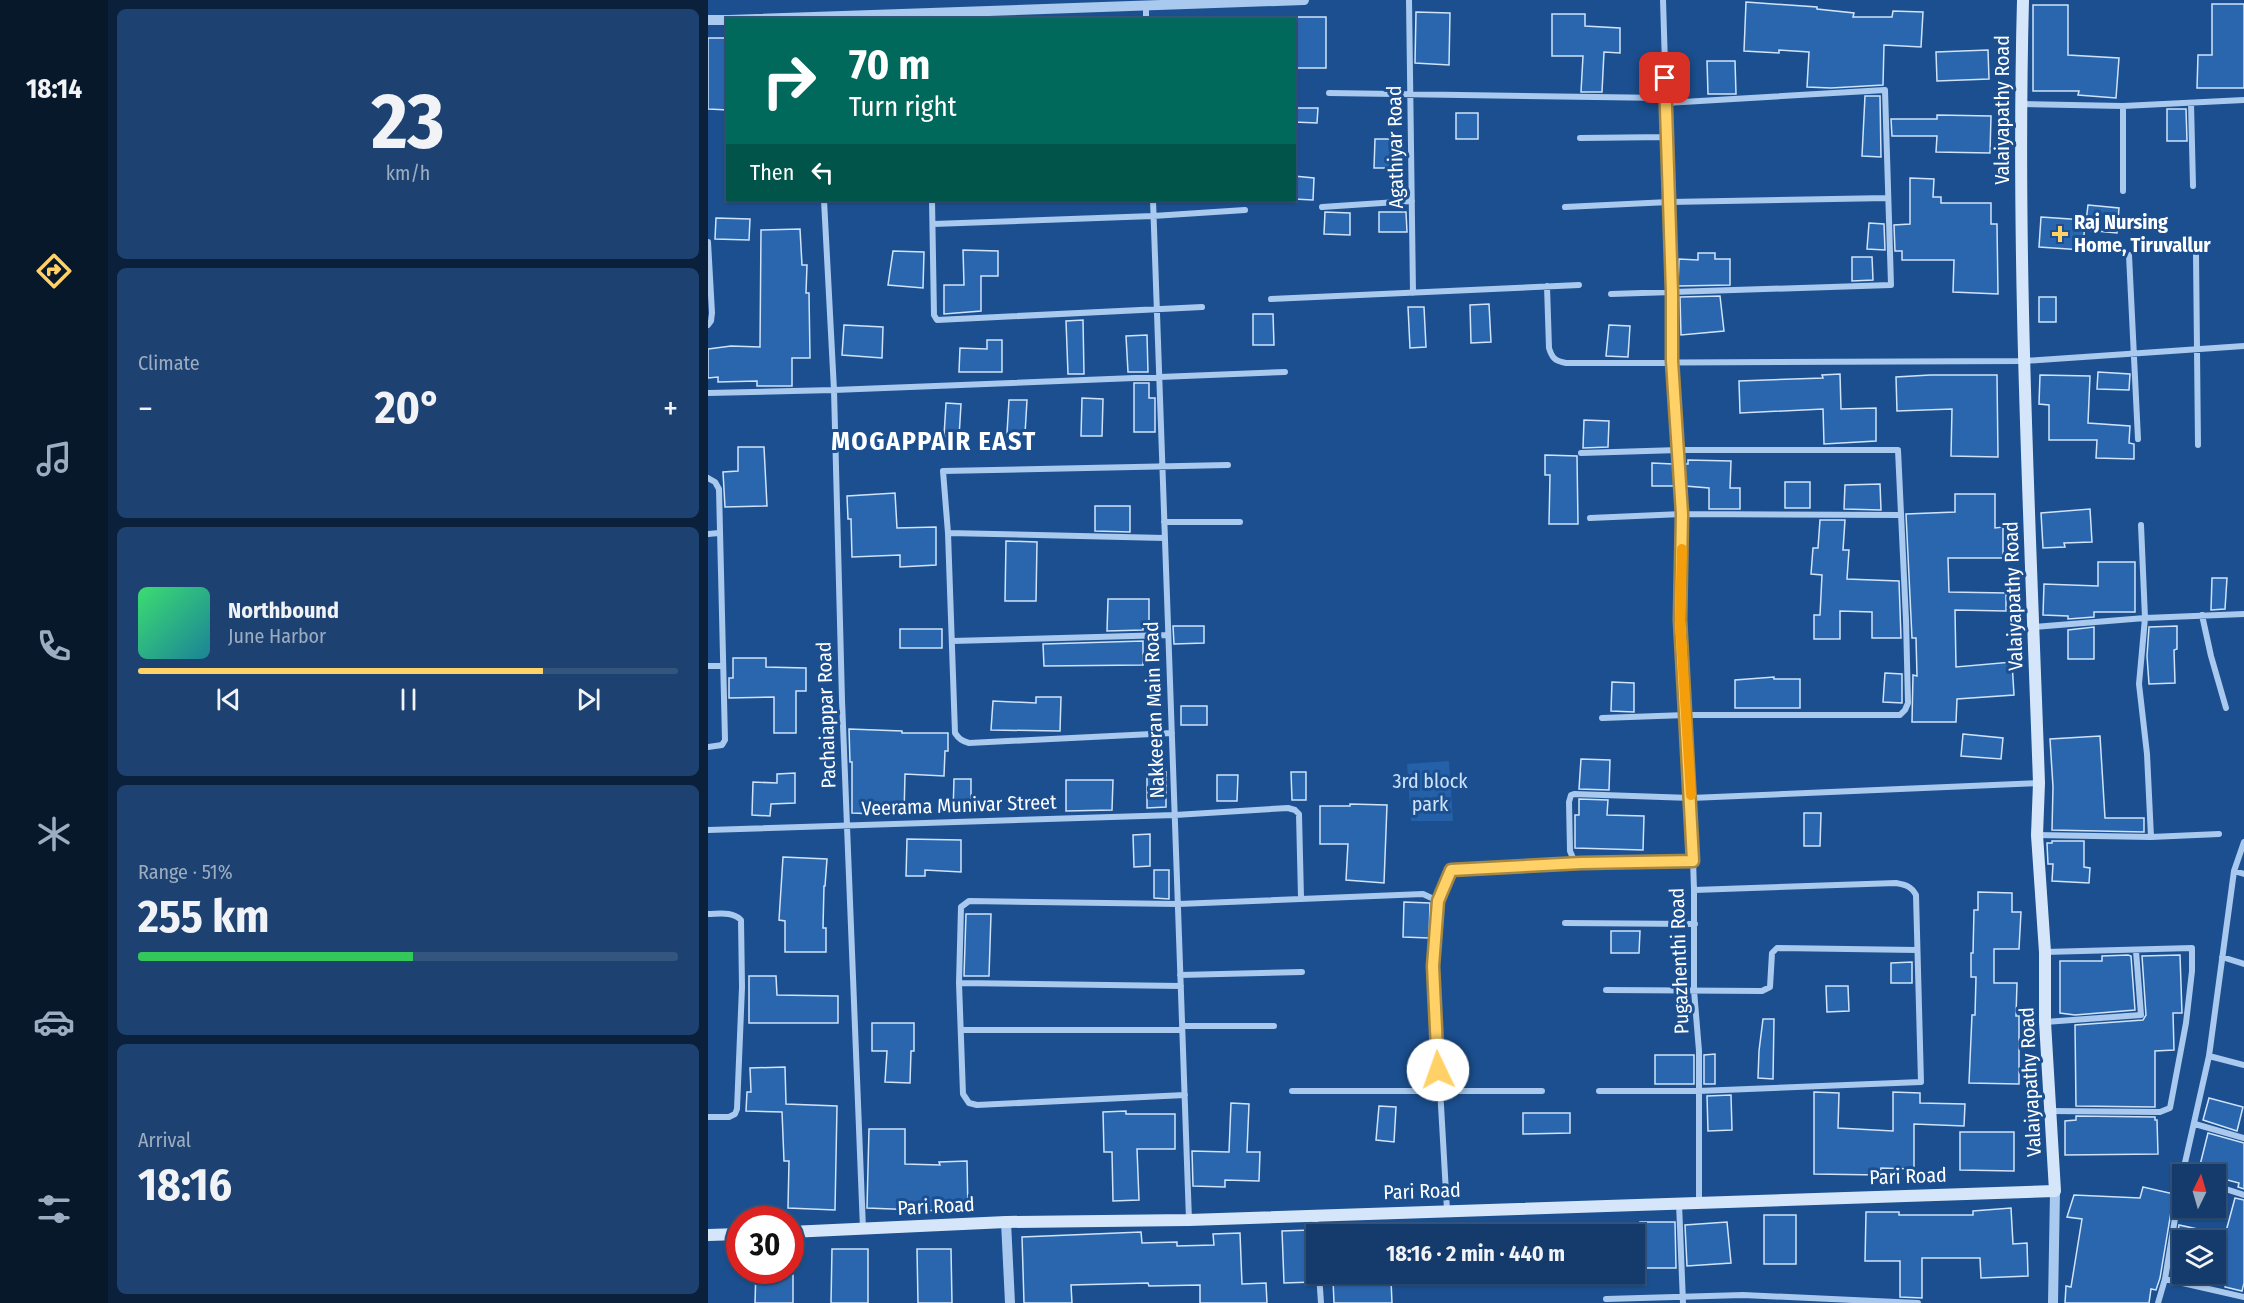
<!DOCTYPE html>
<meta charset="utf-8">
<style>
body{margin:0;font-family:"Fira Sans Condensed",sans-serif;background:#1d4271;color:#f1f3f6;height:100vh;display:flex;flex-direction:column;font-size:22px;white-space:nowrap}
*{box-sizing:border-box;margin:0}
p{font-size:20px;color:#9dadc1}
.icon{flex:none;width:33px;height:33px;fill:none;stroke:currentColor;stroke-width:2;stroke-linecap:round;stroke-linejoin:round}
.map{position:relative;flex:1;overflow:hidden}
.drawer{display:flex;flex-direction:column;gap:9px;padding:9px;background:#0b203b;width:600px}
.drawer>*{flex:none}
.guide{position:absolute;left:18px;top:18px;width:570px;height:183px;border-radius:0px;box-shadow:0 2px 4px #0004,0 0 0 2px #33557e;background:#00695c;color:#fff;overflow:hidden}
.needle{width:39px;rotate:5deg}
.buttons{position:absolute;left:1464px;top:1164px;display:grid;gap:12px}
.buttons a{display:grid;place-items:center;width:54px;height:54px;border-radius:0px;background:#143b6b;box-shadow:0 2px 4px #0004,0 0 0 2px #33557e;font-size:30px}
.speed{position:absolute;left:18px;top:1206px;display:flex;gap:12px;font-size:30px;font-weight:700;text-align:center}
.speed>*{display:grid;place-content:center;width:78px;height:78px;border-radius:50%;background:#143b6b;box-shadow:0 2px 4px #0004,0 0 0 2px #33557e;line-height:1}
.speed .limit{border:9px solid #d22;background:#fff;color:#111}
.pin{position:absolute;display:grid;place-items:center;width:51px;height:51px;color:#fff;margin:-26px;border-radius:12px;box-shadow:0 3px 9px #0006}
.me{position:absolute;width:66px;margin:-33px;rotate:357deg;stroke-linejoin:round;filter:drop-shadow(0 0 4px #0008)}
.turn{display:flex;align-items:center;gap:21px;height:126px;padding:0 24px;font-size:27px}
.turn .icon{width:78px;height:78px;stroke-width:2.5}
.turn b{display:block;font-size:42px;line-height:51px}
.then{display:flex;align-items:center;height:57px;padding:0 24px;background:#0003;gap:12px;font-size:22px}
.big{font-size:45px;font-weight:700;line-height:1.1}
.drawer .tile{flex:1;display:flex;flex-direction:column;justify-content:center;gap:9px;min-width:0;padding:0 21px;border-radius:9px;background:#1d4271}
.drawer .dial{align-items:center;gap:0}
.dial b{font-size:78px;line-height:1}
.song{display:flex;align-items:center;gap:18px}
.cover{width:72px;height:72px;border-radius:9px;background:linear-gradient(135deg,hsl(140 70% 55%),hsl(190 70% 35%))}
.played{height:6px;border-radius:3px;background:linear-gradient(90deg,#ffd166 75%,#33557e 75%)}
.keys{display:flex;justify-content:space-around;direction:ltr}
.heat{display:flex;justify-content:space-between;align-items:center;font-size:33px;direction:ltr}
.charge{height:9px;border-radius:4px;background:linear-gradient(90deg,#34c759 51%,#33557e 0)}
.trip{position:absolute;left:598px;top:1224px;width:339px;height:60px;border-radius:0px;background:#143b6b;box-shadow:0 2px 4px #0004,0 0 0 2px #33557e;font-weight:700;line-height:60px;text-align:center}
main{display:flex;flex:1;min-height:0}
.menu{display:flex;flex-direction:column;width:108px;justify-content:space-around;align-items:center;background:#08182b;color:#9dadc1}
.menu .icon{width:42px;height:42px}
.menu .on{color:#ffd166}
.menu b{font-size:27px;color:#f1f3f6}
.map>svg:first-child{display:block}
.green{fill:#2461a8}
.building{fill:#2a66ad;stroke:#cfe3fa;stroke-width:1.5}
.lines{fill:none;stroke-linecap:round;stroke-linejoin:round}
.minor{stroke:#a9c9ee;stroke-width:6}
.tertiary{stroke:#a9c9ee;stroke-width:10}
.secondary{stroke:#d6e6fa;stroke-width:12}
.route-casing{stroke:#a68842;stroke-width:15}
.route{stroke:#ffd166;stroke-width:10}
.slow{stroke:#f59e0b;stroke-width:10}
.poi-dot{fill:#ffd166;stroke:#1b4f8f;stroke-width:2}
.labels{text-anchor:middle;stroke-width:6;stroke-linejoin:round;paint-order:stroke}
.street-label{font-size:20px;fill:#fff;stroke:#1b4f8f}
.poi-label{font-size:20px;font-weight:bold;fill:#fff;stroke:#1b4f8f;text-anchor:start}
.park-label{font-size:20px;fill:#cfe3fa;stroke:#1b4f8f}
.district-label{font-size:26px;font-weight:bold;letter-spacing:1.5px;fill:#fff;stroke:#1b4f8f}
</style>
<main>
<nav class="menu">
<b>18:14</b>
<svg class="icon on" aria-label="directions" viewBox="0 0 24 24"><path d="M12 3l9 9-9 9-9-9zM9 14v-3h6M13 9l2 2-2 2"/></svg>
<svg class="icon" aria-label="music" viewBox="0 0 24 24"><path d="M9 18V5l10-2v13"/><circle cx="6" cy="18" r="3"/><circle cx="16" cy="16" r="3"/></svg>
<svg class="icon" aria-label="phone" viewBox="0 0 24 24"><path d="M5 4h4l2 5-3 2q2 4 5 5l2-3 5 2v4C11 20 4 13 5 4z"/></svg>
<svg class="icon" aria-label="climate" viewBox="0 0 24 24"><path d="M12 3v18M4 7l16 10M4 17L20 7"/></svg>
<svg class="icon" aria-label="car" viewBox="0 0 24 24"><path d="M5 17H2v-5l4-1 3-4h7l3 4 3 1v5h-3M9 17h6M6 11h13"/><circle cx="7" cy="17" r="2"/><circle cx="17" cy="17" r="2"/></svg>
<svg class="icon" aria-label="filters" viewBox="0 0 24 24"><path d="M4 7h16M4 17h16"/><circle cx="9" cy="7" r="2"/><circle cx="15" cy="17" r="2"/></svg>
</nav>
<section class="drawer">
<div class="tile dial"><b>23</b><p>km/h</p></div>
<div class="tile"><p>Climate</p>
<div class="heat"><a>−</a><b class="big">20°</b><a>+</a></div>
</div>
<div class="tile">
<div class="song"><i class="cover"></i><div><b>Northbound</b><p>June Harbor</p></div></div>
<div class="played"></div>
<div class="keys"><svg class="icon" aria-label="previous" viewBox="0 0 24 24"><path d="M18 5L8 12l10 7zM5 5v14"/></svg><svg class="icon" aria-label="pause" viewBox="0 0 24 24"><path d="M8 5v14M16 5v14"/></svg><svg class="icon" aria-label="next" viewBox="0 0 24 24"><path d="M6 5l10 7-10 7zM19 5v14"/></svg></div>
</div>
<div class="tile"><p>Range · 51%</p><b class="big">255 km</b><div class="charge"></div></div>
<div class="tile"><p>Arrival</p><b class="big">18:16</b></div>
</section>
<div class="map">
<svg width="1536" height="1303" viewBox="0 0 1536 1303">
<rect width="100%" height="100%" fill="#1b4f8f"/>
<path class="green" d="M741,761L745,821H703L699,764Z"/>
<path class="building" d="M1038,2L1109,7V9L1146,13L1145,17H1184L1185,11L1215,12L1213,47L1176,45L1175,85L1123,88L1099,87L1101,52L1071,50V53L1036,51Z
M1504,4H1536V88H1489L1490,55H1504Z
M1325,5H1360V55L1411,58L1408,98L1370,95L1371,91H1325Z
M708,12L742,13L741,65L707,63Z
M844,14H877V26L912,28V53L896,52L894,92H873L875,56H844Z
M589,17H618V68H589Z
M0,38H20V110L0,109Z
M1280,50L1281,79L1229,81L1228,52Z
M999,61H1027L1028,94H1000Z
M1157,96H1172L1173,157L1154,156Z
M586,108H610L609,123L586,122Z
M1459,109H1478L1479,141H1459Z
M748,113H770V139H748Z
M1229,115L1283,116L1282,153L1228,152L1229,136H1184L1183,119H1229Z
M667,139H695L694,168H666Z
M586,176L606,178L605,200L586,199Z
M1202,178L1226,179L1225,197H1233V203H1283V224H1289L1290,294L1245,292L1246,260H1194V251H1187L1186,225L1202,224Z
M1380,205L1411,208L1409,233L1377,230Z
M617,212L642,213V235L616,234Z
M671,212H698L699,232H671Z
M1333,217L1377,220L1375,250L1331,247Z
M8,218L42,219L41,240L7,239Z
M1161,223L1176,224L1177,250L1159,249Z
M92,229L94,265H99L98,293H101L102,358H84V386H49V381L10,382V377L0,378V349L23,346L52,347L53,230Z
M255,250L290,251V276H273V311L236,314V285H256Z
M185,251L216,252L215,288L180,285Z
M990,253H1007V259H1022V285L970,286L971,259L990,260Z
M1144,257H1164L1165,280L1144,281Z
M1012,296L1016,331L973,335L972,297Z
M1331,297H1348V322H1331Z
M781,304L783,342L763,343L762,305Z
M700,307H716L718,347L702,348Z
M545,314H565L566,345H545Z
M375,320L376,374H360L358,321Z
M136,325L175,327L174,358L134,355Z
M901,325L922,326L920,357L898,356Z
M439,335L440,372H420L418,336Z
M279,340H294V372H251L252,348L279,349Z
M1390,372L1422,374L1421,390L1389,389Z
M1132,374L1133,409L1168,408V441L1116,444L1115,409L1032,413L1031,381L1115,378L1114,375Z
M1222,375H1289L1290,457L1243,456L1244,409L1189,411L1188,377Z
M1332,375L1382,376L1380,423L1422,426L1421,443L1426,444V459L1388,458L1389,440H1341V405L1331,404Z
M426,383H441V398H447V432H426Z
M374,398L395,399L394,436H373Z
M301,400H319L317,434L299,433Z
M238,403L253,404L251,437L236,436Z
M876,420L901,421L900,447L875,448Z
M30,447H56L59,506L17,507L15,472L30,471Z
M837,455L869,456L870,524H841L842,475H837Z
M980,460L1023,461L1022,488H1032V509H1001V488L977,486L976,464H980Z
M944,463L965,464L967,486H944Z
M1077,482H1102V508H1077Z
M1172,484L1173,510L1136,509L1137,485Z
M187,493L189,528L228,527V565L192,567V555L144,557L143,519H140L139,496Z
M1247,494H1287V528L1295,527V558H1240L1241,592L1298,593V611L1247,610L1248,667L1304,662L1306,695L1249,699L1248,722H1204L1205,675L1209,676L1208,638H1204L1198,514L1247,512Z
M387,506H422V532L387,531Z
M1382,509L1384,542L1356,543L1357,547L1335,548L1333,513Z
M1112,520H1137L1135,550H1141L1139,579L1191,581L1193,638H1164V612L1132,611V639H1106V615H1112L1114,575L1103,574L1105,548H1110Z
M298,541L329,542L328,601H297Z
M1390,562H1427V612H1386V617L1360,619V616L1335,615L1336,584L1390,586Z
M1504,578H1519L1517,609L1503,610Z
M400,599H441V626H435V630L399,631Z
M465,626H496V643L466,644Z
M1469,626V649L1466,650L1467,683L1441,684L1439,656L1441,627Z
M1386,627V659H1360V630Z
M192,629H234V648H192Z
M435,641V665L336,666L335,644Z
M25,658H58V667L98,668V691H88V733H66V697L21,698V678H25Z
M1177,673L1194,674V703L1175,702Z
M1066,677V679H1092V708H1027V680Z
M904,682L926,683V712L903,711Z
M328,697H353L352,731L283,730L285,701L328,703Z
M473,706H499V725H473Z
M141,729L194,731V733H240V751H237L236,776L197,774L196,815L144,813V762H142Z
M1255,734L1295,738L1293,759L1253,756Z
M1392,736L1397,818H1436V832L1344,830L1345,787L1342,739Z
M873,759L902,760L901,790L871,789Z
M439,772H458V807L439,808Z
M583,772H598V800H584Z
M87,773V803L63,804L62,816L44,815L45,782L69,783V774Z
M509,775H530L529,801H509Z
M246,779H263V813H245Z
M358,780H405L404,810L358,811Z
M871,799L900,800L899,815L936,816L935,850L867,848V815H871Z
M642,804L679,805L676,883L638,880L640,844H612V806H642Z
M1096,813H1113L1112,846H1096Z
M442,834V866L426,867L425,835Z
M199,839L253,840V872L217,870V876H198Z
M1344,841H1376V867L1382,868L1381,883L1344,881L1345,864H1340L1339,843H1344Z
M75,857L119,859L117,886H116L115,928H118V952H77V921L71,920Z
M446,870H461V899L446,898Z
M1270,892L1304,893V912H1313L1311,949H1286V983H1309L1308,1016H1311V1084L1261,1083L1264,1015H1267L1268,977H1263V953H1265L1266,910H1270Z
M696,902L722,903L721,938L695,937Z
M258,914H283L281,976H256Z
M903,931H932L931,953H903Z
M1420,955L1423,956L1427,1010L1367,1015L1352,1013V961H1394V956Z
M1472,955L1474,1013H1465L1466,1050L1447,1051V1107L1368,1106L1367,1025L1435,1020L1438,1015L1434,956Z
M1204,962V983H1183V963Z
M41,976H68L69,995L130,996V1023H41Z
M1118,986H1140L1141,1011L1119,1012Z
M1055,1019H1066L1065,1079L1050,1078L1051,1051Z
M164,1023H206V1051H203L202,1083L177,1082L179,1051H164Z
M1007,1054V1084H996V1055Z
M947,1055H986V1084H947Z
M77,1067L78,1104L129,1106L127,1210L80,1208L81,1161H76L74,1112L38,1111L39,1092H43L42,1068Z
M1106,1092L1131,1093L1130,1128L1185,1131V1092L1212,1093V1103L1257,1104L1256,1126L1206,1124V1169L1173,1168L1172,1175L1106,1174Z
M1023,1095L1024,1130L1000,1131L999,1096Z
M1501,1098L1535,1107L1529,1131L1495,1120Z
M523,1103L541,1104L539,1152H552L551,1181L517,1180V1187L485,1186L484,1151L521,1152Z
M671,1106L688,1107L686,1142L668,1140Z
M418,1111V1114H467V1149H429L431,1200L405,1201L404,1152H396L395,1112Z
M815,1113H862V1133L815,1134Z
M1368,1116L1447,1117V1120H1449L1450,1154L1357,1155V1121L1368,1120Z
M161,1129H197V1164L232,1165L231,1162L259,1161L260,1212L159,1208Z
M1252,1132H1306V1171L1252,1170Z
M1500,1133L1536,1143V1189L1530,1187L1531,1183L1508,1177V1174L1490,1173Z
M1435,1187L1466,1194L1452,1278L1448,1290L1443,1289L1441,1303H1357L1358,1286L1363,1287L1374,1219L1359,1217L1366,1195L1432,1198Z
M1527,1198L1536,1200V1283L1534,1291L1517,1287L1519,1281L1508,1278V1240H1474V1271L1464,1269L1471,1225L1517,1235Z
M1303,1208L1305,1244L1319,1243L1320,1276L1273,1278L1272,1258H1214V1298L1192,1297V1261H1157L1158,1212H1191V1215H1265V1211Z
M1056,1215H1088V1264H1056Z
M932,1222H967L968,1268H932Z
M1019,1222L1023,1263L979,1266L977,1225Z
M603,1230L604,1250L606,1254V1282L576,1283L574,1231Z
M433,1232L434,1243L469,1242V1246L506,1245L505,1234L532,1233L534,1284L558,1283L559,1303H492V1285L441,1286L440,1283L363,1285L364,1303H316L314,1237Z
M124,1249H160V1303H123Z
M209,1249H243L244,1303H210Z
M48,1270H81V1275H85V1303H47Z
M649,1279V1281L683,1280L684,1303H626L625,1280Z"/>
<g class="lines">
<path class="minor" d="M701,0L705,293
M955,0L964,292V361L974,514L972,620L983,798L986,890V990L991,1051V1202
M438,6V20
M621,93L957,98
M1483,103L1485,186
M1312,104L1415,106L1536,100
M1415,106V191
M872,138L959,137
M116,200L126,390L134,700L155,1229
M224,200L226,315L229,320L494,307
M445,200L481,1220
M614,207L704,201
M857,207L961,202L1180,198
M225,224L445,216L537,210
M0,242L4,313L3,321L0,325
M1488,254L1490,445
M1421,255L1430,439
M839,286L841,348C844,358 847,361 858,363L1315,361L1536,346
M903,294L1183,285L1177,90L958,103
M563,299L871,285
M0,393L126,390L577,372
M873,453L971,450H1190L1198,620L1200,703L1197,710L1192,715H978L894,718
M0,478L7,482L11,489L17,740L14,745L0,747
M882,518L974,514L1193,515
M456,522H532
M1433,525L1437,618L1431,684L1439,754L1443,837
M240,533L457,538
M0,534L11,533
M1494,615L1503,656L1518,708
M1326,627L1437,618L1536,614
M244,641L460,635
M0,666H15
M464,733L261,743C254,741 251,739 247,733L240,533L235,471L520,465
M0,830L467,815L580,808L587,810L591,814L593,898
M1329,835L1443,837L1511,834
M873,863L865,858L862,851L861,802L863,795L866,794L983,798L1331,783
M1526,871L1536,874
M730,901L743,870L873,863L985,861
M0,914C11,914 24,911 33,920L34,987L29,1109L27,1114L21,1117H0
M857,923L987,924
M1337,952L1484,948V971L1478,1023L1462,1108L1452,1112L1343,1111
M1514,957L1536,964
M472,975L594,972
M251,983L473,986
M898,990L1054,991L1062,987L1064,953L1069,948L1209,950
M1337,1022L1433,1015L1428,951
M474,1026H566
M253,1030H474
M1501,1056L1536,1065
M584,1091H834
M891,1091H990L1213,1082L1208,895C1203,886 1198,885 1188,883L986,890
M477,1095L269,1105L261,1103L255,1094L251,983L253,907L261,901L470,904L715,894L730,901L725,966L739,1210
M1487,1124L1536,1138
M1508,1186L1536,1195
M971,1203L975,1303
M607,1215L609,1250
M611,1274L613,1303
M1457,1279L1536,1297
M898,1299L1035,1295L1210,1303
M1450,1303L1457,1279L1474,1176L1501,1056L1526,871L1536,842"/>
<path class="tertiary" d="M0,20H20
M21,20L596,0
M298,1222L302,1303
M1345,1303L1347,1191"/>
<path class="secondary" d="M82,1232L298,1222L481,1220L1347,1191L1337,1022V952L1329,835L1331,783C1322,522 1308,261 1315,0
M0,1235L32,1234"/>
</g>
<g class="lines">
<defs>
<path id="route" d="M730,1070L725,966L730,901L743,870L873,863L985,861L972,620L974,514L964,361V292L957,78"/>
</defs>
<use href="#route" class="route-casing"/>
<use href="#route" class="route"/>
<path class="slow" d="M974,549L972,620L983,795"/>
</g>
<path class="poi-dot" d="M1349 225h6v6h6v6h-6v6h-6v-6h-6v-6h6z"/>
<g class="labels">
<g class="street-label">
<text transform="translate(1294 110) rotate(-90)" y="7">Valaiyapathy Road</text>
<text transform="translate(687 147) rotate(-91)" y="7">Agathiyar Road</text>
<text transform="translate(1305 596) rotate(-92)" y="7">Valaiyapathy Road</text>
<text transform="translate(446 710) rotate(-92)" y="7">Nakkeeran Main Road</text>
<text transform="translate(118 715) rotate(-92)" y="7">Pachaiappar Road</text>
<text transform="translate(251 805) rotate(-2)" y="7">Veerama Munivar Street</text>
<text transform="translate(971 961) rotate(-92)" y="7">Pugazhenthi Road</text>
<text transform="translate(1322 1082) rotate(-93)" y="7">Valaiyapathy Road</text>
<text transform="translate(1200 1176) rotate(-2)" y="7">Pari Road</text>
<text transform="translate(714 1191) rotate(-2)" y="7">Pari Road</text>
<text transform="translate(228 1206) rotate(-3)" y="7">Pari Road</text>
</g>
<g class="poi-label">
<text x="1366" y="229">Raj Nursing<tspan x="1366" dy="23">Home, Tiruvallur</tspan></text>
</g>
<g class="park-label">
<text x="722" y="788">3rd block<tspan x="722" dy="23">park</tspan></text>
</g>
<g class="district-label">
<text x="226" y="450">MOGAPPAIR EAST</text>
</g>
</g>
</svg>
<div class="buttons">
<a><svg class="needle" viewBox="-14 -14 28 28"><path d="M0-13l5 13h-10z" fill="#e53935"/><path d="M0 13l5-13h-10z" fill="#9dadc1"/></svg></a>
<a><svg class="icon" aria-label="layers" viewBox="0 0 24 24"><path d="M12 4l9 5-9 5-9-5zM3 14l9 5 9-5"/></svg></a>
</div>
<div class="speed"><div class="limit">30</div></div>
<div class="pin" style="left:957px;top:78px;background:#d93025"><svg class="icon" aria-label="arrive" viewBox="0 0 24 24"><path d="M6 21V4h12l-3 4 3 4H6"/></svg></div>
<svg class="me" style="left:730px;top:1070px" viewBox="-20 -20 40 40"><circle r="19" fill="#fff"/><path d="M0-13L10 11 0 6-10 11z" fill="#ffd166"/></svg>
<div class="trip">18:16 · 2 min · 440 m</div>
<div class="guide">
<div class="turn"><svg class="icon" aria-label="right" viewBox="0 0 24 24"><path d="M7 20v-9h11M14 6l5 5-5 5"/></svg><div><b>70 m</b>Turn right</div></div>
<div class="then">Then<svg class="icon" aria-label="left" viewBox="0 0 24 24"><path d="M17 20v-9H6M10 6l-5 5 5 5"/></svg></div>
</div>
</div>
</main>
